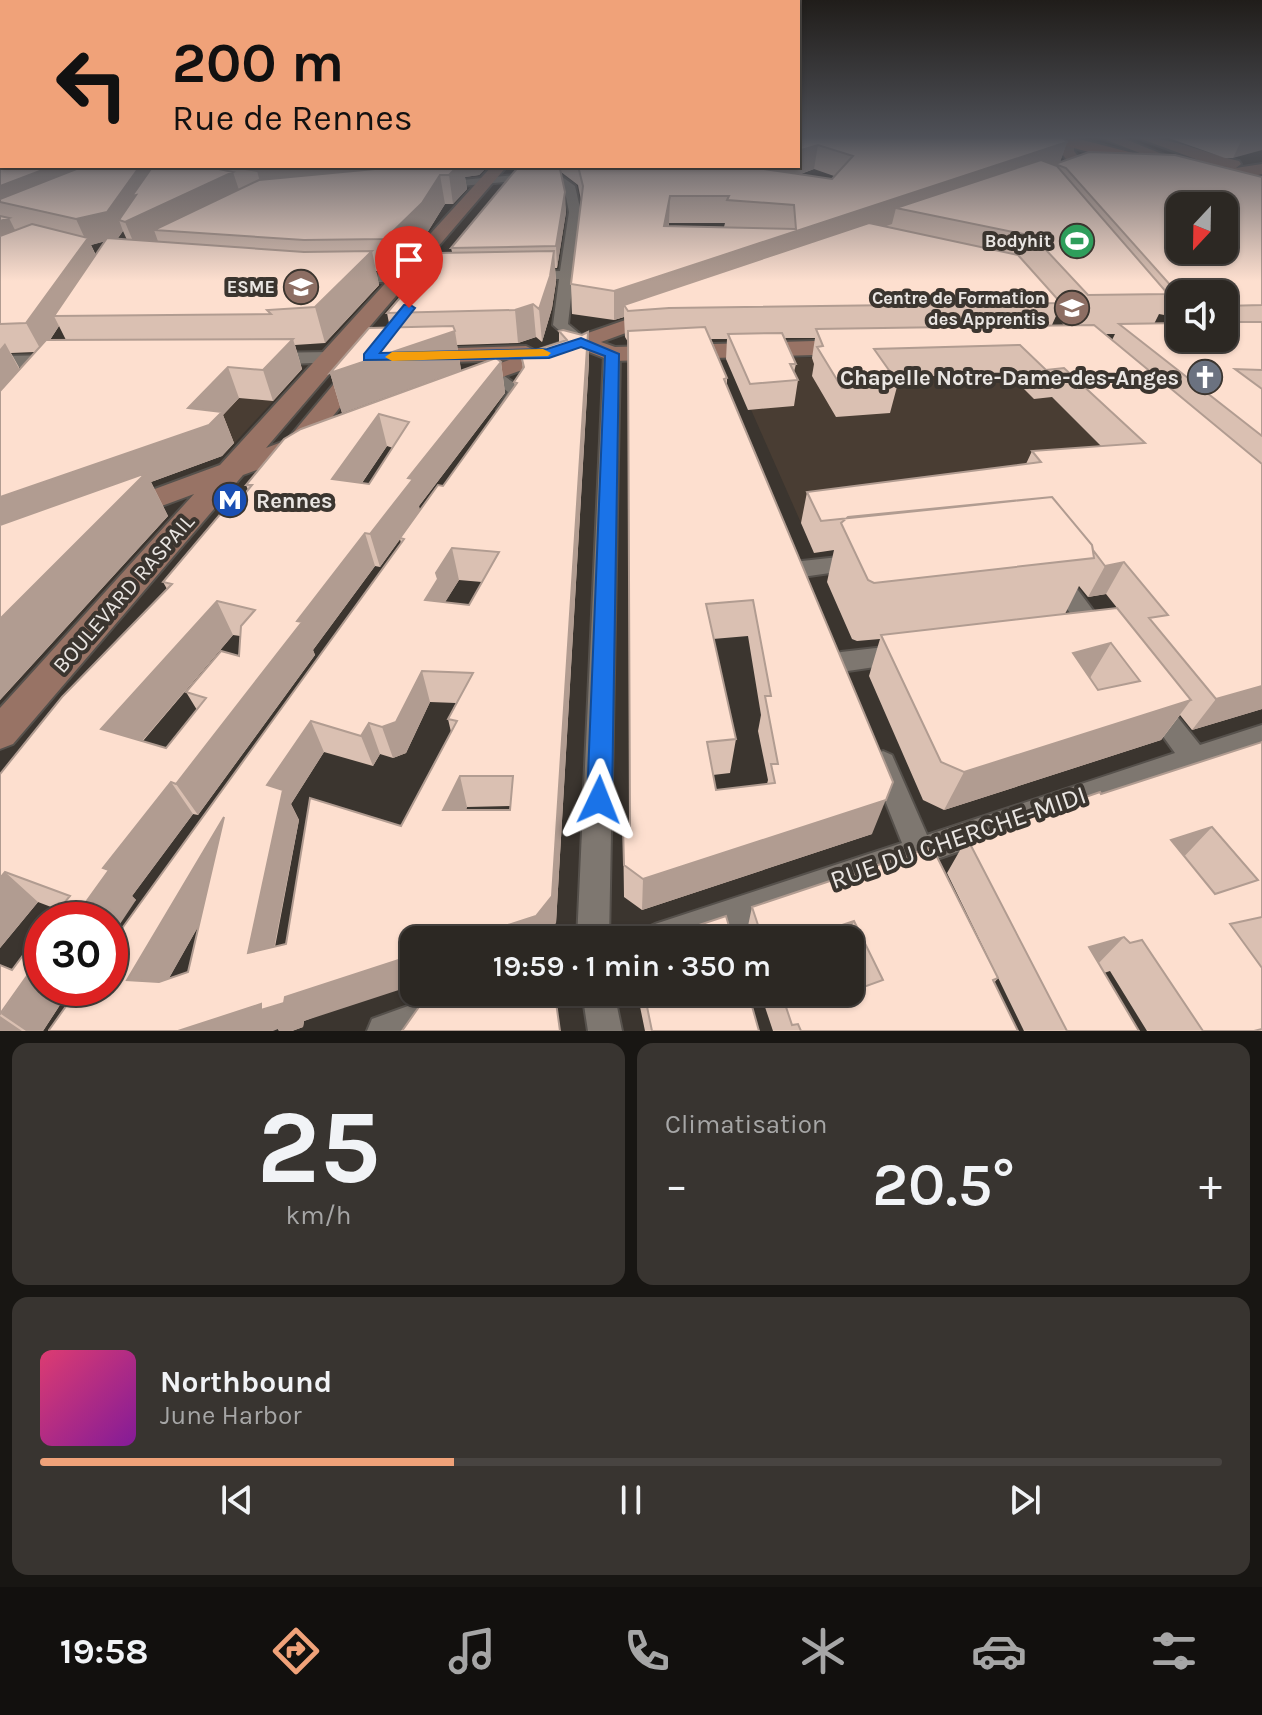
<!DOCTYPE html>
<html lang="fr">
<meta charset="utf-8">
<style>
body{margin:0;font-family:Karla,sans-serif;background:#383430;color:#f1f3f6;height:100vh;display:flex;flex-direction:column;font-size:30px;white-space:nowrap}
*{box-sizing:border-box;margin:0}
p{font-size:26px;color:#a6a6a6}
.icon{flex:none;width:44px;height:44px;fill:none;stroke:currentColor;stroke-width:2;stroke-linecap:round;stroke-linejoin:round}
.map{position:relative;height:1031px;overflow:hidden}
.drawer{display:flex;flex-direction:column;gap:12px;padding:12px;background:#181613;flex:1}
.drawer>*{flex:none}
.banner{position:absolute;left:0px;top:0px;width:800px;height:168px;box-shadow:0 2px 6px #0004,0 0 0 2px #484441;background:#f0a279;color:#111;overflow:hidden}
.needle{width:52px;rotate:202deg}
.tools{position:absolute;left:1166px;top:192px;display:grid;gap:16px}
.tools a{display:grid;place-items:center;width:72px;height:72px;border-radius:16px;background:#2c2823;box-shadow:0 2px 6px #0004,0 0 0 2px #484441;font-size:40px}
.speed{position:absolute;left:24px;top:902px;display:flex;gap:16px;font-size:40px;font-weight:700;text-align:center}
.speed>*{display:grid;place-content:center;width:104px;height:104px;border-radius:50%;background:#2c2823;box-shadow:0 2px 6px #0004,0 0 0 2px #484441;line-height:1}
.speed .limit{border:12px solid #d22;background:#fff;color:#111}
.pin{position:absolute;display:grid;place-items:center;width:68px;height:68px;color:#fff;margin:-82px -34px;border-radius:50% 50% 50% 0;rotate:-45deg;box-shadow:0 0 8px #0007}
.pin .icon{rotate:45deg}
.me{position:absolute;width:88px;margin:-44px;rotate:2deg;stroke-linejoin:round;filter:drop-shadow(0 0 6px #0008)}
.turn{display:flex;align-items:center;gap:28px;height:168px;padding:0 40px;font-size:36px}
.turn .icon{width:104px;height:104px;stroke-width:2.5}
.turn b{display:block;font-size:56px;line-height:68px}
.big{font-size:60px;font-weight:600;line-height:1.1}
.drawer .card{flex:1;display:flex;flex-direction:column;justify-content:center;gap:12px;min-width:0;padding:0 28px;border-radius:16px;background:#383430}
.drawer .dial{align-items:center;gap:0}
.dial b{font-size:104px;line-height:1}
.song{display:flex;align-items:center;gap:24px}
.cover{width:96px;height:96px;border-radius:12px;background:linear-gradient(135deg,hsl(340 70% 55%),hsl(290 70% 35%))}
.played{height:8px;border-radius:4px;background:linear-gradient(90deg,#f0a279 35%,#484441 35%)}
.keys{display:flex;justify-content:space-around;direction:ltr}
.heat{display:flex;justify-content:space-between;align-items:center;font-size:44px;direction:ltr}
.drawer .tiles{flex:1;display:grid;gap:12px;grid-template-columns:1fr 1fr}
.card:last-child{grid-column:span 2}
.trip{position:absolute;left:400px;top:926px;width:464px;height:80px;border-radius:16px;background:#2c2823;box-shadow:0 2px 6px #0004,0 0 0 2px #484441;font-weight:600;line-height:80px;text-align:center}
.tab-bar{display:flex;height:128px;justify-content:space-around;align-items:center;background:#12100e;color:#a6a6a6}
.tab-bar .icon{width:56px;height:56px}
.tab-bar .on{color:#f0a279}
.tab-bar b{font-size:36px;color:#f1f3f6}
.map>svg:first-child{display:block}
.built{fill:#493d33}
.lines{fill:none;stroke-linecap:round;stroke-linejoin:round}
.minor-casing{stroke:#56514c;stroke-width:4}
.tertiary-casing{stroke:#56514c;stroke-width:4}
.secondary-casing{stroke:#56514c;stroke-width:4}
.primary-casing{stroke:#56514c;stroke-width:4}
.minor{fill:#7e7770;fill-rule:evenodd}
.tertiary{fill:#7e7770;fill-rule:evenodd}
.secondary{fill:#987365;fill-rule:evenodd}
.primary{fill:#b36f5a;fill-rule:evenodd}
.wall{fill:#dac0b2;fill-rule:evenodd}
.shaded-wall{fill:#b19c91}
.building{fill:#fddfcf;stroke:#b19c91;stroke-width:2;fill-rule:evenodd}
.route{fill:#1a73e8;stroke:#114b97;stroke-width:2}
.slow{fill:#f59e0b}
.labels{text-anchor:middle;stroke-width:8;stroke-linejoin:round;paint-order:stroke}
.far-poi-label{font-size:18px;font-weight:bold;fill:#eae6e3;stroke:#3b352f;text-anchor:end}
.poi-label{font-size:22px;font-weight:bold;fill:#eae6e3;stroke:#3b352f;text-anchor:end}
.street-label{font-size:22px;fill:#eae6e3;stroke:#3b352f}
.near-street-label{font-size:26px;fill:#eae6e3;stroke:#3b352f}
</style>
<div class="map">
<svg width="1262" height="1031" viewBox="0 0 1262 1031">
<rect width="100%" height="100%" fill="#3b352f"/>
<path class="built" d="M1009,354L1129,474L802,525L730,362L734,359Z
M217,388L278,396L229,449L164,442Z"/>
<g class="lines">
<defs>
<path id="minor" d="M536,166H564L554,171L575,186L581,212L568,324L586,339V345H576L553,325L559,279L531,280L524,276L531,272L560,271L569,212L564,187L544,173L515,181L440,188L434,185L440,182L515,175L538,169Z
M443,273L448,274V280L351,283L344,279L351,275Z
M612,349L620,354L609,940H577L604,354Z
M493,368L524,390C524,400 516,413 506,415L497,410L508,392L485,373Z
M857,555L865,558L868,563L865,568L802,577L794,574L791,569L794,564L802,561Z
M1058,572L1066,574L1104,625L1108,631L1104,637L1096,640L1088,637L1050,586L1047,580L1050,574Z
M902,645L910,647L914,654L910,661L902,663L841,672L833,669L829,662L833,655L841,652Z
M1155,696L1164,700L1200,745L1262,725V747L937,859L945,877L940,887L930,892L920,887L911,868L701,940H639L644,929L655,924L902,843L870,763L874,755L883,751L892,755L927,835L1175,753L1142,707L1146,700Z
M582,992H614L622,1031H588Z
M433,997L445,1002L450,1014L445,1026L432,1031H367L372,1019Z"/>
<path id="tertiary" d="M331,352L341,358L338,362L264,365L254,359L264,353Z
M60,355L67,357L70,361L67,365L0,368V356Z"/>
<path id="secondary" d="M1060,137H1074V151L1086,167L1084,170H1074L1060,151Z
M1099,137H1120L1167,156L1165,159H1155Z
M1136,137C1171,137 1205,153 1239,161L1241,164L1236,168L1262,164V174L1247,178L1203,174V168L1227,167L1209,164Z
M492,166H507L266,448L287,440L353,361H369L372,366L316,438L319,442C314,449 306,450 300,458L286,459L243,475L13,744L0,749V708L194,494L124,520L114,518L110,511L114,504L220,465Z
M660,308L667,310L670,314L667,318L601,342L615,347L849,340L860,347L849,354L612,361L581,349L469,389L461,387L457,382L461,377L509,360L423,363L412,356L423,349L526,346L536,351Z"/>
<path id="primary" d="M1031,137H1071L1160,160L1163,164L1154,169L1066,146L1033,140Z"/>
</defs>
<use href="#minor" class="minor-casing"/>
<use href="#tertiary" class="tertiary-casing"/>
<use href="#secondary" class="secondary-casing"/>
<use href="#primary" class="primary-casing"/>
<use href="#minor" class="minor"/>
<use href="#tertiary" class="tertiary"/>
<use href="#secondary" class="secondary"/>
<use href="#primary" class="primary"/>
</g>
<path class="wall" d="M798,137L1067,142L1060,162L1262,177V709L1192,730L1180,715L1161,740L944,810L923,800L869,676L880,639L857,641L852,639L827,582L834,550L814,553L801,523L807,492L1026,464L1032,451L1101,446L1052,397L1034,399L1009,374L894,377L898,383L890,413L836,417L812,376L814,364L812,358L815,338H785L796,364L794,372L798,380L794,406L748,410L726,359L727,339H711L727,378V385L872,834L642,910L624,897L623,826H630L628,342L625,337L624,317L614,320L572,314L571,284L581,200L578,185L561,172L566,212L557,268H555L556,282L552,308L542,342L536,337L518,343L457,345L461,370L342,413L330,373L390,328L387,313L452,252L451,248L560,169V166H798ZM814,169L834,176L832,179L801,174ZM669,223H725L724,227L669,226ZM1180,294H1224V338L1154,324L1159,314L1180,318ZM1056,316L1064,325H1052ZM1105,334H1115L1112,340ZM1079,586L1088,597L1106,594L1130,624L1065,614ZM748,636L761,715L758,731L768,780L767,784L716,790L713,775L730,773L736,739L713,639Z
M1166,137H1262L1233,158H1225Z
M0,154L140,166H488L479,175L465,177L467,189L453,204H445L427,233L392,271H376L379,285L325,343L295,345L302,369L273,401L239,398L223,415L234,443L222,456L151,482L168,516L0,700ZM123,231L127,240L116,239L118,238ZM105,241L96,255L91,245ZM59,326L66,340H50ZM35,352L20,369L11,353Z
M559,331L582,335L588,332L589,361L556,923L304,1021L303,1027L292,1031H279L278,1029L49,1031L401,543L400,539L380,567L375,566L313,650L315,655L198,815L193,814L132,896L136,900L110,920H60L54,915L59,910L38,902L0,948V774L167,589L163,582L229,513L248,490L246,485L284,439L501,362L505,393L419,506L420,511L443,486L515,386L514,382L523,369L521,355L559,342ZM387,446L393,448L369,484L362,483ZM459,580L482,582L469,605L445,602ZM233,635L240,636L239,656L186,692L197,710L166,748L143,741ZM430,702L456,703L448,719L451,732L401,826L286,944L275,947L299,820L291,804L324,752L373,766L380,754L393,758L406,753ZM510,806V810H466L467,807ZM199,925L188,972L169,978Z
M1262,742V1031H1147L1110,971L1104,973L1139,1031H1024L947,873L967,838Z
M932,847L998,978L994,983L1018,1031H773L760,992H834L836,997L856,990L850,978V940H745L752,907Z
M0,965L42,988H71L43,1031H0Z
M637,992H748L759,1031H645Z"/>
<path class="shaded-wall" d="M1243,137H1262V150L1233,158Z
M1067,142L1059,165L1055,164L1053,169L896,208L892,224L645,310L624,305V317L614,320V291Z
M818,145L814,169L749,192L751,167L798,166V151Z
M53,166H125L0,202V186Z
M140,166H166L233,172L244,205L154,230L160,247L140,258L125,222L119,220L123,231L118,238L91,245L100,265L54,316L59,326L42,352L26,323L86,241L76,219Z
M316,166H488L479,175L465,177L467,189L453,204L449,175H440L445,204L427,233L392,271L385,239L264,196L257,171Z
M565,192L566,212L557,268L556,246Z
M670,196L669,223L664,254V226Z
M9,218L22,244L0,254V221Z
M372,251L379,285L325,343L315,307Z
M554,251L556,282L552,308L542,342L539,309Z
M533,304L536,337L518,343L515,310Z
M455,331L461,370L342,413L330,373Z
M588,332L589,361L556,923L542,940H461L536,916Z
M293,339L302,369L273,401L263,370Z
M5,343L22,374L0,398V349Z
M501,362L505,393L419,506L420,512L380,567L370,534L408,478Z
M228,367L239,398L223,415L234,443L222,456L151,482L168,516L0,700V497L188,408Z
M379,414L387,446L342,512L332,479Z
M365,533L375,566L313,650L315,655L198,815L176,784L297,621Z
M452,548L459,580L444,604L425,600L436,573Z
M1124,562L1106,594L1088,597L1105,566Z
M217,601L233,635L125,761L101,729Z
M1111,643L1087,683L1073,653Z
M422,671L430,702L406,753L393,758L382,727Z
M1262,686V709L1192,730L1216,699Z
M1191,700L1161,740L944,810L964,772Z
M311,721L324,752L291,804L299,820L268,979L248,953L267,785Z
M369,723L380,754L373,766L361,736Z
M460,776L467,807L452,839L443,810Z
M171,782L193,814L132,896L136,900L110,939V920H73L103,868Z
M893,782L872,834L642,910L643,879Z
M224,817L243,847L154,1005L127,980Z
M1212,827L1179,862L1171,840Z
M5,872L38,902L0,948V878Z
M854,921L846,940H808L809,936Z
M1124,937L1093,969L1089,947Z
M414,955V985L304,1021L303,1027L292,1031H279L278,1029L273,1031H178Z
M42,958V988H71L43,1031H26L1,1014L39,959Z
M0,1016L22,1031H0Z"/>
<path class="building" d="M798,137H1062L1067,142L614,291L571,284L583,186L578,166H754L751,167L832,179L853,156L818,145L798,151ZM670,196H729L727,200L794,205L796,229L664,226Z
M1089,152L1175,155L1262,177V305L1224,306V294H1203L1197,291L1172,287L1066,168L1055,164ZM1180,206H1224V250H1180Z
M2,153V166H53L0,186V154Z
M1041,160L1057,166L1168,294L1088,295L1033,236L896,208Z
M84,166H140L107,212L76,219L0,202V199Z
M153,166H205L233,172L125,222L119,220L136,195L132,196Z
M227,166H316L257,171Z
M406,166H458L449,175H440L422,203L385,239L304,240L154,230L259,180Z
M519,166H555L560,169L565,192L556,246L451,248Z
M0,216L9,218L0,221Z
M869,223L1018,255L1061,303L669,308L628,311L624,305Z
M32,224L88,238L26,323L0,324V236Z
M107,238L304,252L372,251L315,307L267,310L271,314L54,316Z
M554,251L550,276L539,309L533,304L515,310L387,313L438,253Z
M1224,322H1262V370L1235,369L1262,389V436L1119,324L1180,323V338H1224Z
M1094,325L1262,464V686L1216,699L1149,618L1168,615L1124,562L1105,566L1093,550L1092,545L1052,497L821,521L807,492L1041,462L1032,451L1145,443L1064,368L1046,370L1020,345L874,349L898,383L842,388L817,347L823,346L816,329Z
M453,326L455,331L330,373L369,328Z
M705,327L727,378L724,379L893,782L886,800L643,879L624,865L623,826H630L628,331ZM753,600L771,696H765L778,764H771L775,783L716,790L707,742L736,739L706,604Z
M563,330L582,335L588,332L552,896L536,916L461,940H414V955L285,997L284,1003L261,1010V1004L178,1031H49V1030L79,988H110V945L404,539L400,538L438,485L443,486L517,383L514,382L524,367L521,355L567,340L559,331ZM452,548L499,552L469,605L425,600L438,579L436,573ZM422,671L473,673L448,719L457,721L401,826L310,798L286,944L248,953L283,790L267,785L311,721L361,736L369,723L382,727L396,722ZM460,776H513L510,810H443ZM224,817L188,972L159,982L127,980Z
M782,333L796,364H790L798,380L750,384L728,334Z
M293,339L263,370L228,367L188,408L222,412L209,425L0,497V391L46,340Z
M496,358L501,362L408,478L413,479L370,534L365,533L297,621L302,622L176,784L171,782L103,868L109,870L73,920H69L54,915L70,896L5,872L0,878V774L62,697L172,584L163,582L222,512L229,513L252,485H246L284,439L301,429ZM379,414L409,422L369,484L332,479ZM217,601L255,610L241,626L239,656L221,651L186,692L206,698L166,748L101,729Z
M146,473L0,619V525Z
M1052,497L1092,545L1094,558L874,583L868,580L841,523L848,517Z
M1117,608L1191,700L964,772L941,762L881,635ZM1111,643L1140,681L1098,690L1073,653Z
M1262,742V917L1230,924L1262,968V1029L1254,1031H1203L1142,940L1130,943L1124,937L1089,947L1139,1031H1067L967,838L1100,792L1101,794ZM1212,827L1258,880L1215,894L1171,840Z
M932,847L998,978L993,980L1018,1031H801L798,1024L792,1025L781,992H834L836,997L883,980L854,921L809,936L811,940H763L752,907Z
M726,916L733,940H654Z
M27,950L42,956V958L39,959L0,1014V965L12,970Z
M457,992H550L555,995L560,1031H402L421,1004Z
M644,992H748L759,1031H652Z"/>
<linearGradient id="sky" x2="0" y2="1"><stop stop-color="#201d1a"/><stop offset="0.49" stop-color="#4f5158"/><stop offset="1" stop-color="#4f5158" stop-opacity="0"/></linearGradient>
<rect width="1262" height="281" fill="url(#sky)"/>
<path class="route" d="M409,304L415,308L380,353L547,349L581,338L619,354L612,800L608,808L599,812L590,808L587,800L605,356L581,347L549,358L364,360V354L404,305Z"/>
<path class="slow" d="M543,349L551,353L548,356L392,361L385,357L392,352Z"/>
<defs>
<symbol id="stadium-disc" viewBox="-11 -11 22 22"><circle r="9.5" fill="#2e9e5b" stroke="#3b352f"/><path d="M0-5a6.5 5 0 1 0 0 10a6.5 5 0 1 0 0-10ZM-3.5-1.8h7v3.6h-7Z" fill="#fff"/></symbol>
<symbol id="university-disc" viewBox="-11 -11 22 22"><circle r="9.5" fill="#8d6e63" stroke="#3b352f"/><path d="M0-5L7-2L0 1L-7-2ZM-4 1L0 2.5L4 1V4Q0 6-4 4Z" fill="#fff"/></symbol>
<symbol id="church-disc" viewBox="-11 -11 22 22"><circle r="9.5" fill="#6b7280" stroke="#3b352f"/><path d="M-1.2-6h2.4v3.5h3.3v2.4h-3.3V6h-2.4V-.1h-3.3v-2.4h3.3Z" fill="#fff"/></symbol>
<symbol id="metro-disc" viewBox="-11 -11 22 22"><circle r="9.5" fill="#1a4fb4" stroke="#3b352f"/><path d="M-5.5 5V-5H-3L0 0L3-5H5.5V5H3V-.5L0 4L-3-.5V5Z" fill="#fff"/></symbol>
</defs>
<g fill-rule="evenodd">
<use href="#stadium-disc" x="1057" y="221" width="40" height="40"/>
<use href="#university-disc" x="281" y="267" width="40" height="40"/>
<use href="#university-disc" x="1052" y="288" width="40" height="40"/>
<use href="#church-disc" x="1185" y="357" width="40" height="40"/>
<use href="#metro-disc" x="210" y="480" width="40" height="40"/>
</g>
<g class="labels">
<g class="far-poi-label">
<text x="1051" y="247">Bodyhit</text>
<text x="275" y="293">ESME</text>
<text x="1046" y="304">Centre de Formation<tspan x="1046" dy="21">des Apprentis</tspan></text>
</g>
<g class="poi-label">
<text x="1179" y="385">Chapelle Notre-Dame-des-Anges</text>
<text x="256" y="508" text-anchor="start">Rennes</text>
</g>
<g class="street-label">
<text transform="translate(123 593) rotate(-49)" y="8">BOULEVARD RASPAIL</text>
</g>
<g class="near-street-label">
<text transform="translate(958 837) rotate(-19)" y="9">RUE DU CHERCHE-MIDI</text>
</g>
</g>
</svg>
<div class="tools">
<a><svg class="needle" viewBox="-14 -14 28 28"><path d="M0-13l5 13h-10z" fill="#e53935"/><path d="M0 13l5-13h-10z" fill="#a6a6a6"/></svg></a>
<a><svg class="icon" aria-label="sound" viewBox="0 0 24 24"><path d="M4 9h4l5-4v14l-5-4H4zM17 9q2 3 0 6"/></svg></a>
</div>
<div class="speed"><div class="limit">30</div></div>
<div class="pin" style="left:409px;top:308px;background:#d93025"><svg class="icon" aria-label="arrive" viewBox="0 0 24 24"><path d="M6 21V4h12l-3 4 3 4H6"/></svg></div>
<svg class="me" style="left:599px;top:800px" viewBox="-20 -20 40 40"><path d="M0-17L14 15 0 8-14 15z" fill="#1a73e8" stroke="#fff" stroke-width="4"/></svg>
<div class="trip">19:59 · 1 min · 350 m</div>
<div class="banner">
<div class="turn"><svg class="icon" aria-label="left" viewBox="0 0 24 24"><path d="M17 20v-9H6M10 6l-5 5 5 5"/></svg><div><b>200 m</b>Rue de Rennes</div></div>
</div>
</div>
<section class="drawer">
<div class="tiles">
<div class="card dial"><b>25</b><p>km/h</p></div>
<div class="card"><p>Climatisation</p>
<div class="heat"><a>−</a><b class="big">20.5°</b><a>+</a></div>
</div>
<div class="card">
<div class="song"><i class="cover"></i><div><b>Northbound</b><p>June Harbor</p></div></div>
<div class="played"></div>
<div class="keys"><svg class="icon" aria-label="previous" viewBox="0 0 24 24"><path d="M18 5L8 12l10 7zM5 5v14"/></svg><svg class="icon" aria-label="pause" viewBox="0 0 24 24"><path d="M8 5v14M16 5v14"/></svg><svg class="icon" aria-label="next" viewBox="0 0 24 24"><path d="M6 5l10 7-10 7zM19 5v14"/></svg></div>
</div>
</div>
</section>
<nav class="tab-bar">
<b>19:58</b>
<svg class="icon on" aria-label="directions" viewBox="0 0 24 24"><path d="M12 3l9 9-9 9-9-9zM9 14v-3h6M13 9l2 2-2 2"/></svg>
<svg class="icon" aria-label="music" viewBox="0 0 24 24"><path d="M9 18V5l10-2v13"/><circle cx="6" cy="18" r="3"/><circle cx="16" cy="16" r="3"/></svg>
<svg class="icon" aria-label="phone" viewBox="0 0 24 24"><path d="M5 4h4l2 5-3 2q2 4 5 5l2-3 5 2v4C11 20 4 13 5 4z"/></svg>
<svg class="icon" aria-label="climate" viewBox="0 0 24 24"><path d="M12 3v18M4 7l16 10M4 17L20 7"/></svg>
<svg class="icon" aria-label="car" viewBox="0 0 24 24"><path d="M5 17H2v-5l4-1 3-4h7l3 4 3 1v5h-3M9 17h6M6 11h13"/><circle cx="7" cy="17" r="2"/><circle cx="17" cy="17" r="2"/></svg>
<svg class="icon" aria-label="filters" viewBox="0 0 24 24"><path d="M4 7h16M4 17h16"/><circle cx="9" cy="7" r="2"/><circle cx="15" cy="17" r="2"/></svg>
</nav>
